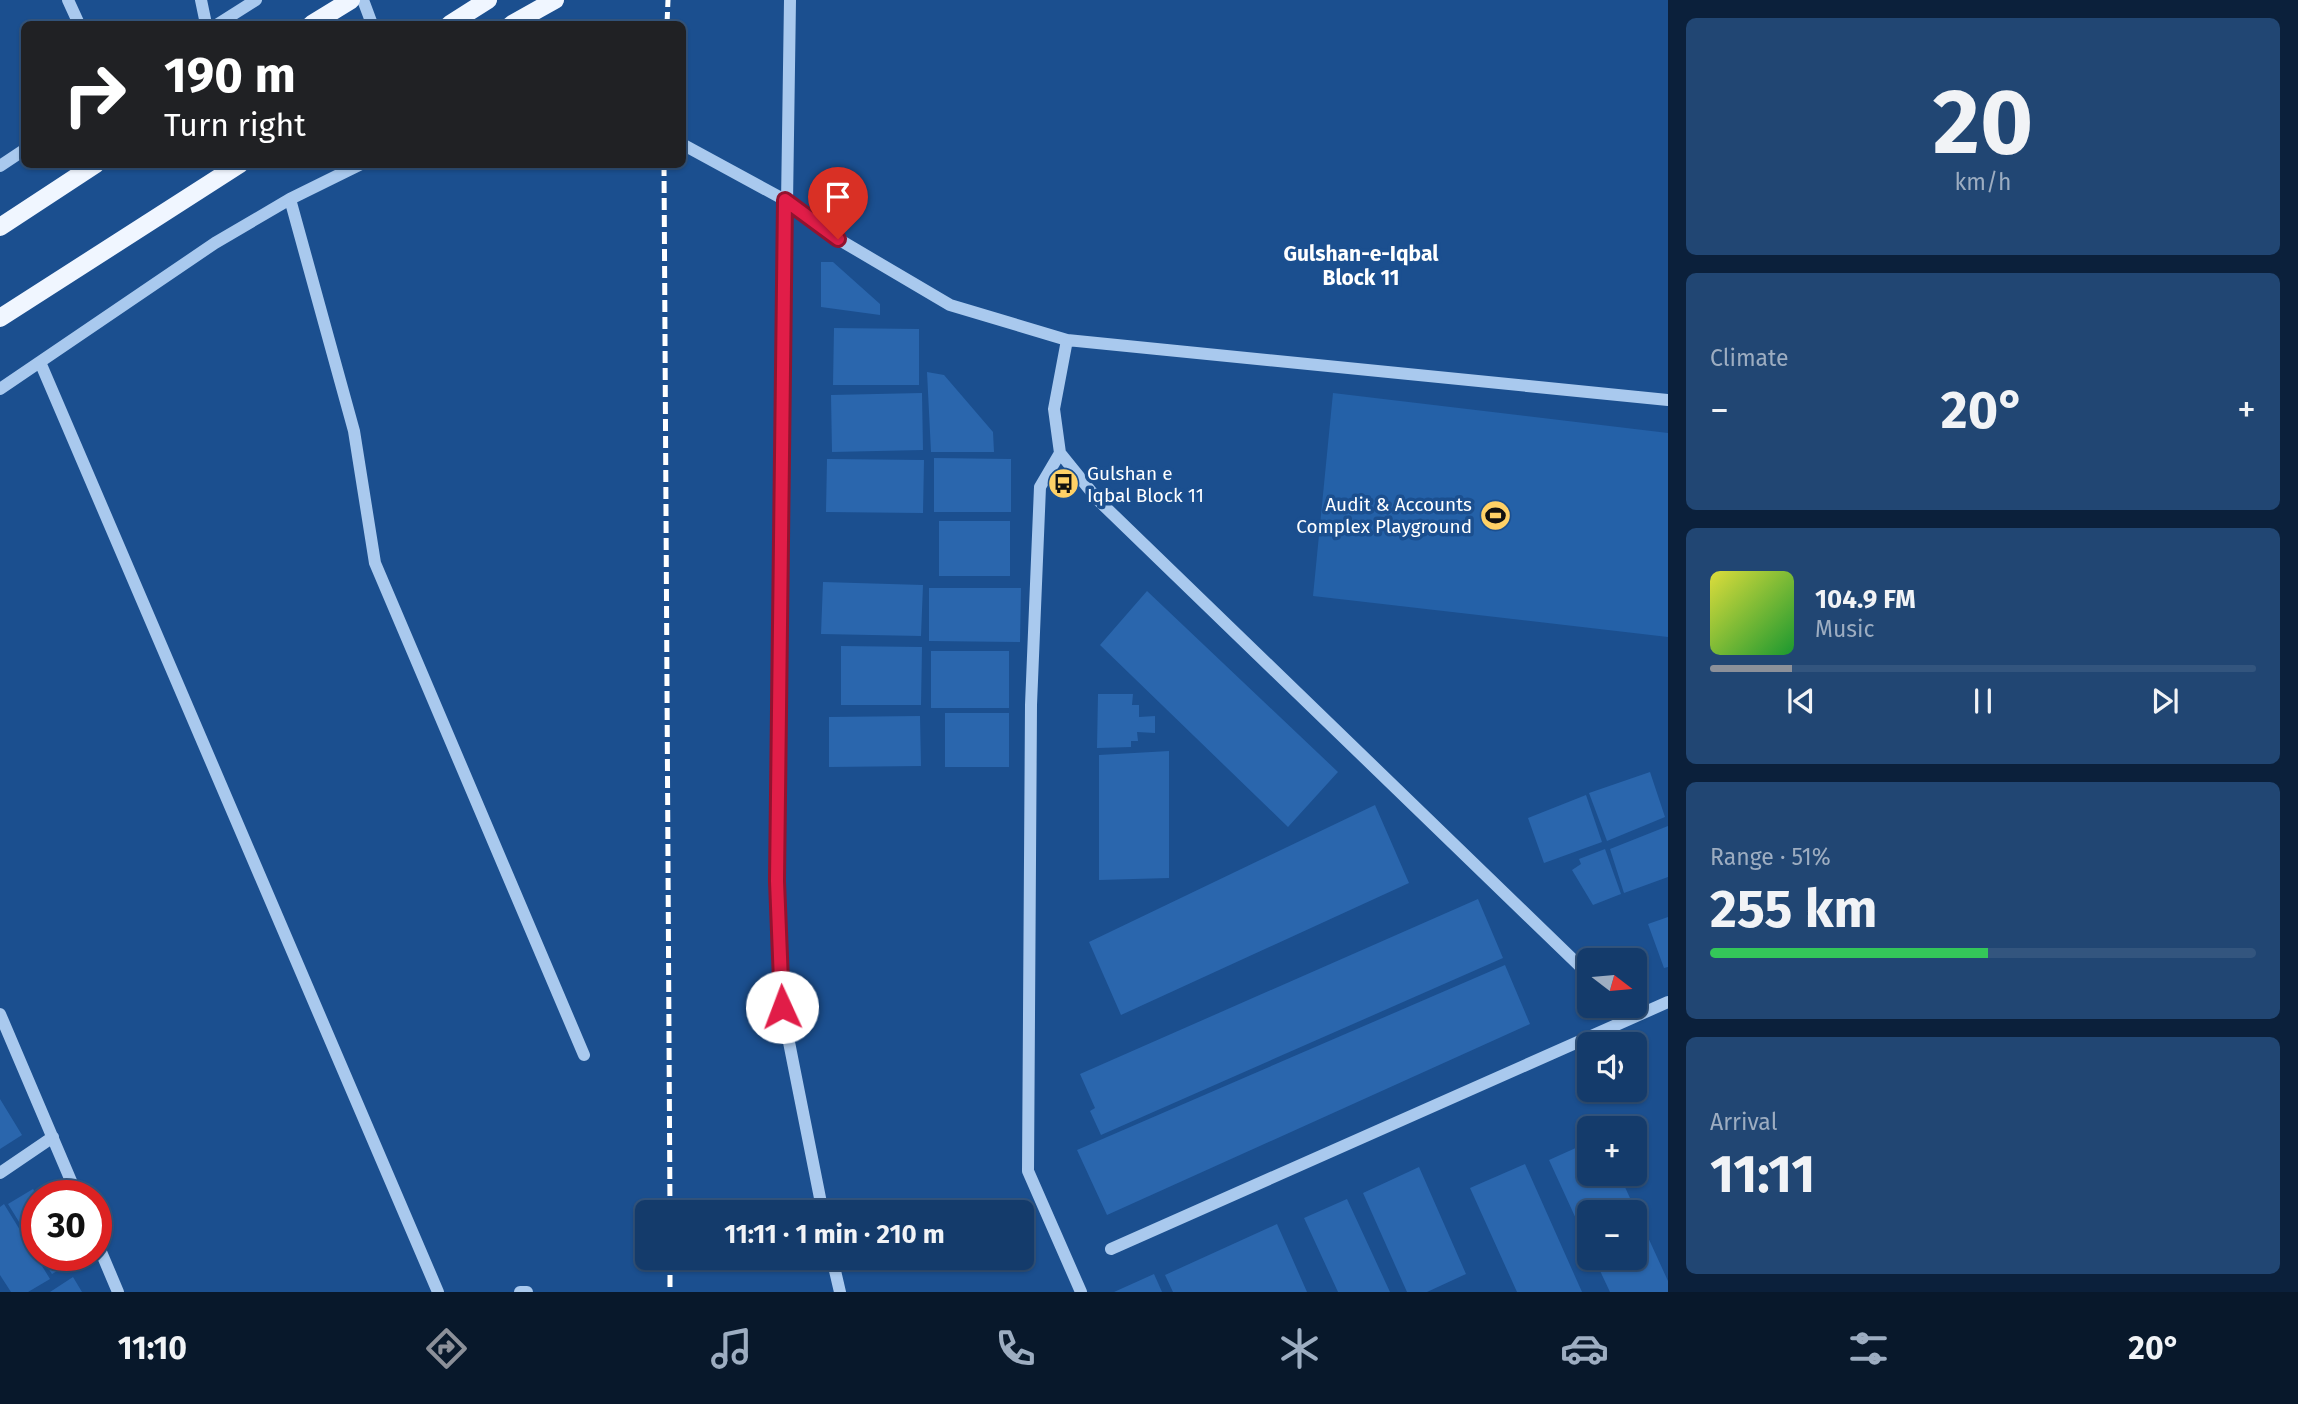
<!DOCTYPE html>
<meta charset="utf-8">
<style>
body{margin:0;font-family:"Fira Sans",sans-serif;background:#214673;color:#f1f3f6;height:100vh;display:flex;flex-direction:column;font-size:26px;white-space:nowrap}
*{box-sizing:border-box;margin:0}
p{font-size:23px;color:#9dadc1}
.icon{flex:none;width:38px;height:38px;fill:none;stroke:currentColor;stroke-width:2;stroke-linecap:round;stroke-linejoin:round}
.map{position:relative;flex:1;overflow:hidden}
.details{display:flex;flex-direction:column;gap:18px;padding:18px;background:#0b203b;width:630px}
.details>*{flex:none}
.banner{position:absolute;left:21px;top:21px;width:665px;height:147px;border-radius:10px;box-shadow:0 2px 5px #0004,0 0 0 2px #33557e;background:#202124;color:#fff;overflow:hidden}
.needle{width:46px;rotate:106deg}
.controls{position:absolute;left:1577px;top:948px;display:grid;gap:14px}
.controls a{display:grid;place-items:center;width:70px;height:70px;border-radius:10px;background:#143b6b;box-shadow:0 2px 5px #0004,0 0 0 2px #33557e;font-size:35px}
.speed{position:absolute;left:21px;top:1180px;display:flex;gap:14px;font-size:35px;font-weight:700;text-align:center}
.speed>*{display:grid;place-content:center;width:91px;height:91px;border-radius:50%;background:#143b6b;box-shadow:0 2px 5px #0004,0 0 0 2px #33557e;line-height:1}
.speed .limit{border:10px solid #d22;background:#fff;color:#111}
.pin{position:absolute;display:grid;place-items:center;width:60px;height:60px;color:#fff;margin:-72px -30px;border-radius:50% 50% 50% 0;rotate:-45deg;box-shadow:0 0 7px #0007}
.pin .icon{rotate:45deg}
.me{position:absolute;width:77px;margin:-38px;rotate:358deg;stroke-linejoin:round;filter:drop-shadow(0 0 5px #0008)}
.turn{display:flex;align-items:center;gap:24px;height:147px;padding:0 28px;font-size:32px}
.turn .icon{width:91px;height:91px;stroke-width:2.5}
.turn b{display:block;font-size:49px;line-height:60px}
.big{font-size:52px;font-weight:700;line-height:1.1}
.details .widget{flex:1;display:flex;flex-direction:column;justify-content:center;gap:10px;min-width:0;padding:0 24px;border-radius:10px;background:#214673}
.details .dial{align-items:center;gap:0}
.dial b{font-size:91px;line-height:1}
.song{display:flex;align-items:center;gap:21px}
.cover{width:84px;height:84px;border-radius:10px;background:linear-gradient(135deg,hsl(60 70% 55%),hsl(130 70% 35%))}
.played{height:7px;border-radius:4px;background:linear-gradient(90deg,#8c9099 15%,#33557e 15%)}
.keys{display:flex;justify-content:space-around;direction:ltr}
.heat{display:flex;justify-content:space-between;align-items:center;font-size:38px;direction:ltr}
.charge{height:10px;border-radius:5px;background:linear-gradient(90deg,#34c759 51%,#33557e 0)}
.trip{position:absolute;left:635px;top:1200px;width:399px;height:70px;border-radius:10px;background:#143b6b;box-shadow:0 2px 5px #0004,0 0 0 2px #33557e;font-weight:700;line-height:70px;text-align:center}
.tab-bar{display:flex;height:112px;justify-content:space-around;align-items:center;background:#08182b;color:#9dadc1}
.tab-bar .icon{width:49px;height:49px}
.tab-bar .current{color:#8c9099}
.tab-bar b{font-size:32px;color:#f1f3f6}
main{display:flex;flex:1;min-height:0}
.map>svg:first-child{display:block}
.green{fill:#2461a8}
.building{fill:#2a66ad}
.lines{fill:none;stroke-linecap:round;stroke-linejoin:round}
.minor{stroke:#a9c9ee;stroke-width:12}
.major{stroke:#f0f6ff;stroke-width:18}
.rail{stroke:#fff;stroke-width:5;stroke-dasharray:12 5;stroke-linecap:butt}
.route-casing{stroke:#92132f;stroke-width:18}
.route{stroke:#e11d48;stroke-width:12}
.labels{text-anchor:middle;stroke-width:7;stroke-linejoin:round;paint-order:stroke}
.poi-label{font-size:19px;fill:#fff;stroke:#1b4f8f;text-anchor:start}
.neighbourhood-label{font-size:21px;font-weight:bold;fill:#fff;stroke:#1b4f8f}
</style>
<main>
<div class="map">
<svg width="1668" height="1292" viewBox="0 0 1668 1292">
<rect width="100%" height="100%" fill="#1b4f8f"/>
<path class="green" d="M1333,393L1668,433V637L1313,596Z"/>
<path class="building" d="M821,262H833L880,304V315L821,307Z
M834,328L919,329V385H833Z
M927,372L944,375L993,432L994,452H931Z
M922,393L923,450L832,452L831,395Z
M934,458L1011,459V512H934Z
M827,459L924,460L923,513L826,512Z
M939,521H1010V576H939Z
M823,582L923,585L921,636L821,634Z
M929,588H1021L1020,642L929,641Z
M1147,591L1338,772L1288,827L1100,645Z
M841,646L922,647L921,705H841Z
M931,651H1009V708H931Z
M1098,694H1133L1132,705H1139V717L1155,716V733L1137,732L1138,741H1131V747L1097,748Z
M945,713H1009V767H945Z
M920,716L921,766L829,767V717Z
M1169,751V878L1099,880V755Z
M1650,772L1665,817L1607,841L1589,793Z
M1586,795L1602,842L1544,863L1528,818Z
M1375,805L1409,883L1121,1015L1089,942Z
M1668,826V877L1624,893L1610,849Z
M1605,849L1621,894L1593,905L1572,870L1581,864L1579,859Z
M1478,899L1503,958L1101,1135L1090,1111L1095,1108L1080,1074Z
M1668,917V967L1664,968L1648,924Z
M1505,965L1530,1024L1107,1215L1077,1150Z
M0,1099L22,1135L0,1149Z
M1589,1142V1174H1619L1668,1281V1292H1610L1594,1258H1634V1213H1589V1247L1549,1160Z
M1525,1164L1582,1292H1517L1470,1188Z
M1419,1167L1466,1274L1427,1292H1407L1363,1193Z
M33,1189L37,1195V1251L8,1204Z
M1347,1199L1390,1292H1338L1304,1218Z
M4,1204L50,1279L28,1292H11L0,1275V1207Z
M1277,1224L1307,1292H1173L1165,1275Z
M39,1255H74L77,1259L52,1274Z
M1154,1274L1162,1292H1114Z
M73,1277L82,1292H50Z"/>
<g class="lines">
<path class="minor" d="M68,0L79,24
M201,0L206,24
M363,0L372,24
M790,0L777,881L782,1007L823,1213
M218,24L256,0
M682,144L785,200L838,239L950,305L1067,340L1668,400
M0,166L24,150
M290,199L354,431L375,563L584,1055
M1067,340L1054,409L1060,453L1098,500L1589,975
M40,362L438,1292
M0,389L215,243L290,199L361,164
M1060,453L1040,487L1031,705L1028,1171L1081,1292
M1621,1006L1633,1017
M0,1014L77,1195
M0,1173L53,1137
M96,1240L118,1292
M1111,1249L1668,1002
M832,1258L840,1292
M520,1292H527"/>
<path class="major" d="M312,24L351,0
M450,24L488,0
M512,24L555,0
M0,227L96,164
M0,318L240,164"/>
<path class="rail" d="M667,24L668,0
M664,164L670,1213
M670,1258V1292"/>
</g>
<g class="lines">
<defs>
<path id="route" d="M782,1007L777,881L785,200L838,239"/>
</defs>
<use href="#route" class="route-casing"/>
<use href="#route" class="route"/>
</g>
<defs>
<symbol id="bus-disc" viewBox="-11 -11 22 22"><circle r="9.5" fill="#ffd166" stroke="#1b4f8f"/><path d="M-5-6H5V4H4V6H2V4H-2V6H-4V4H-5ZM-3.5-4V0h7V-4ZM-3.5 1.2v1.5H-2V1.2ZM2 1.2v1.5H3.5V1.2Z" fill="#111"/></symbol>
<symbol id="stadium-disc" viewBox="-11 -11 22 22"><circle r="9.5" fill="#ffd166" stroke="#1b4f8f"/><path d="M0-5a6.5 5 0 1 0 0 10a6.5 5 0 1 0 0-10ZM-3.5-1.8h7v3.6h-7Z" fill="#111"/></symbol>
</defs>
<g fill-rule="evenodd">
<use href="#bus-disc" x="1046" y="466" width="35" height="35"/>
<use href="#stadium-disc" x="1478" y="498" width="35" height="35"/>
</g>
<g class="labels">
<g class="poi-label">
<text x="1087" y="480">Gulshan e<tspan x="1087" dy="22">Iqbal Block 11</tspan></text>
<text x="1472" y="511" text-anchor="end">Audit &amp; Accounts<tspan x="1472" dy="22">Complex Playground</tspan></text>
</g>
<g class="neighbourhood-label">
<text x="1361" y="261">Gulshan-e-Iqbal<tspan x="1361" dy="24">Block 11</tspan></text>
</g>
</g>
</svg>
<div class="controls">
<a><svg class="needle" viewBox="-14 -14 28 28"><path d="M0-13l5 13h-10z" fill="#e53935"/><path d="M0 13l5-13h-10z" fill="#9dadc1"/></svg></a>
<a><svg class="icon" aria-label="sound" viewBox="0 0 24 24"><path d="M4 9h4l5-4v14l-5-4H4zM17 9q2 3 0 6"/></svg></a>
<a>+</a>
<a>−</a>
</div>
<div class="speed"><div class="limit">30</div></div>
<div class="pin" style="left:838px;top:239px;background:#d93025"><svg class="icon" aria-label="arrive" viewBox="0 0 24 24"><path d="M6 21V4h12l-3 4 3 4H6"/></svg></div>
<svg class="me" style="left:782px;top:1007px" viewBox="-20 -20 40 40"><circle r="19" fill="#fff"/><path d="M0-13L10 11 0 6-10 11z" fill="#e11d48"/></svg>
<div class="trip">11:11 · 1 min · 210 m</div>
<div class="banner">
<div class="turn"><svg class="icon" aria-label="right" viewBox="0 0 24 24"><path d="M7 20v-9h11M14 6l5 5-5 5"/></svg><div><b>190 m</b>Turn right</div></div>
</div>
</div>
<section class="details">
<div class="widget dial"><b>20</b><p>km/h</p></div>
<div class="widget"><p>Climate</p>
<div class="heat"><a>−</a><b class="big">20°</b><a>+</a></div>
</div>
<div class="widget">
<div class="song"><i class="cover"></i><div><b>104.9 FM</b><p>Music</p></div></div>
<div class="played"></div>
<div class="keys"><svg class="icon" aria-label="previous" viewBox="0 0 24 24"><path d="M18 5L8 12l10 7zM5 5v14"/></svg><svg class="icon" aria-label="pause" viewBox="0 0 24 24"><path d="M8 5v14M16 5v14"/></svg><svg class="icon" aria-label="next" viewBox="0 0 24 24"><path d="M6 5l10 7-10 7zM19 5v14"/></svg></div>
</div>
<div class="widget"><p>Range · 51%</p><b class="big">255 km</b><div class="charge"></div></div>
<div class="widget"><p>Arrival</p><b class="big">11:11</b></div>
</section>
</main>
<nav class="tab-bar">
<b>11:10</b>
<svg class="icon current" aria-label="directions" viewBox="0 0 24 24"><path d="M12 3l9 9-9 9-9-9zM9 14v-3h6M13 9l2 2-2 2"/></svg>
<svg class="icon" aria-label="music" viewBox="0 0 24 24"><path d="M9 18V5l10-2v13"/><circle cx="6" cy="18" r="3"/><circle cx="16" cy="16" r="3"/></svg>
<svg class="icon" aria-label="phone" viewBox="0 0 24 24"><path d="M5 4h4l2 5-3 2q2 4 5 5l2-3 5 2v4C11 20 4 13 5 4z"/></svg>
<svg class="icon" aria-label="climate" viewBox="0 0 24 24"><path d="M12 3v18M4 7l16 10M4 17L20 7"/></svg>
<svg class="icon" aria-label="car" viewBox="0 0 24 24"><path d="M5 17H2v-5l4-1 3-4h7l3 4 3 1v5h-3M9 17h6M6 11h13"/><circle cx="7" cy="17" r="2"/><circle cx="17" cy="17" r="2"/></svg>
<svg class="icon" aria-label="filters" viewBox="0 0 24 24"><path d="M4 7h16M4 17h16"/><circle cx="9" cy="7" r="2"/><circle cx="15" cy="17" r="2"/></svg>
<b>20°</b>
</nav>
